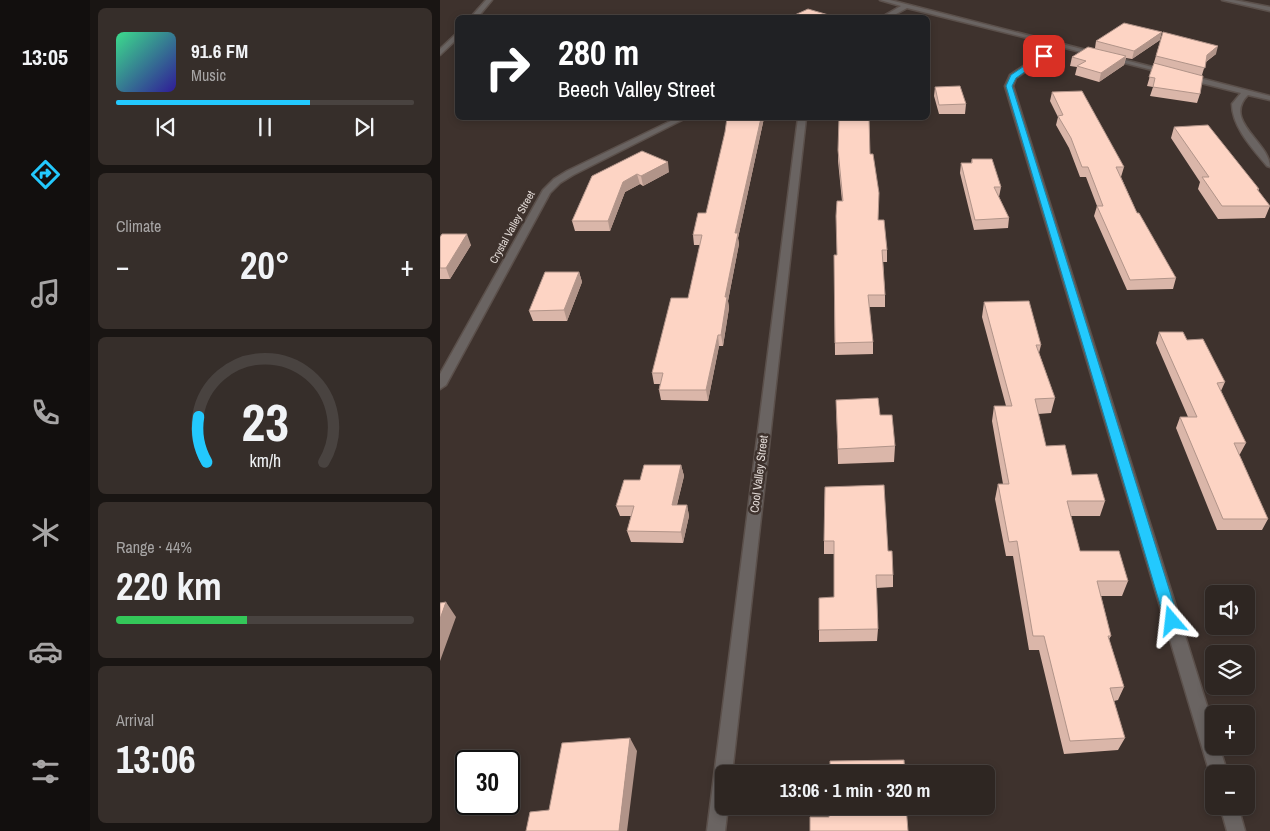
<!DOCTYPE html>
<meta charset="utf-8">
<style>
body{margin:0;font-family:"Archivo Narrow",sans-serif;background:#362e2a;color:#f1f3f6;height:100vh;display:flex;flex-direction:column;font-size:19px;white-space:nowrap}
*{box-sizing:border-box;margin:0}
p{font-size:16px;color:#a7a5a5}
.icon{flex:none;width:28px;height:28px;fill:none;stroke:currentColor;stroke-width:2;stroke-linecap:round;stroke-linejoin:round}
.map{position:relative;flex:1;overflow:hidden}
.details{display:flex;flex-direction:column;gap:8px;padding:8px;background:#191513;width:350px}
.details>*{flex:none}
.hud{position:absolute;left:15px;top:15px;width:475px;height:105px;border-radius:8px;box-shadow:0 2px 8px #0003,0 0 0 1px #494340;background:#202124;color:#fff;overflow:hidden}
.buttons{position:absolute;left:765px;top:585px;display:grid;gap:10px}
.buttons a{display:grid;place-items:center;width:50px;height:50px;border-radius:8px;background:#2e2622;box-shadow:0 2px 8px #0003,0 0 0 1px #494340;font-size:25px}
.speed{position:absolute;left:15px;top:750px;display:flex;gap:10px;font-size:25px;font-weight:700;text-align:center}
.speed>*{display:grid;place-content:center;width:65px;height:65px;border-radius:50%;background:#2e2622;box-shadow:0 2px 8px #0003,0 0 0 1px #494340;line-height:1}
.speed .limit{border:2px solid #111;border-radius:8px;background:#fff;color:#111}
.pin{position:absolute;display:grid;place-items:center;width:42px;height:42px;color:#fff;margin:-21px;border-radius:10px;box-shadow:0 2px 8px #0006}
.me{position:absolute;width:55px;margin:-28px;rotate:343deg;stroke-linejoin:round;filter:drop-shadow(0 0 4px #0008)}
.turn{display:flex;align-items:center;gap:18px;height:105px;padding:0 20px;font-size:22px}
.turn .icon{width:65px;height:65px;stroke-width:2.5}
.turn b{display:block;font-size:35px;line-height:42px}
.big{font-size:38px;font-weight:800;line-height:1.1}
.details .tile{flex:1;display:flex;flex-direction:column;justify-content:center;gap:8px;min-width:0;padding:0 18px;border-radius:8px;background:#362e2a}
.details .dial{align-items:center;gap:0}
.dial svg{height:130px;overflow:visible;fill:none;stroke:#494340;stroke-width:7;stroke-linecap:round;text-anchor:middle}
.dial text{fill:#f1f3f6;stroke:none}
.song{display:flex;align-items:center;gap:15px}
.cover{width:60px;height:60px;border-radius:8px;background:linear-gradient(135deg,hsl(150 70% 55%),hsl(250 70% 35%))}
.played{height:5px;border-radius:2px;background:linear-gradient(90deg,#23c9fe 65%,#494340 65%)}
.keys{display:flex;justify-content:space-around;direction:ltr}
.heat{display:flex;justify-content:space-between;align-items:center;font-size:28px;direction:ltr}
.charge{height:8px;border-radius:4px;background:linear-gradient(90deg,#34c759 44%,#494340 0)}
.trip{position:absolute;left:275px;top:765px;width:280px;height:50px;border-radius:8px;background:#2e2622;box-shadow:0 2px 8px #0003,0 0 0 1px #494340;font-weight:800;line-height:50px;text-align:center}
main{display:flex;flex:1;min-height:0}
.menu{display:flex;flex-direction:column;width:90px;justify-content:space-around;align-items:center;background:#120f0e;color:#a7a5a5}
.menu .icon{width:35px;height:35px}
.menu .on{color:#23c9fe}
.menu b{font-size:22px;color:#f1f3f6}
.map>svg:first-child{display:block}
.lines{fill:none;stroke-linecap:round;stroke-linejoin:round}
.minor-casing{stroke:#5b504b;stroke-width:3}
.minor{fill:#6a6462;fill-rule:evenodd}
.wall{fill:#dab6a9}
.shaded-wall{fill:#b19489}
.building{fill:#fdd4c4;stroke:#b19489}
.route{fill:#23c9fe;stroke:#1783a5}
.labels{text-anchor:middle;stroke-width:5;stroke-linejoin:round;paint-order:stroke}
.far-street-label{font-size:11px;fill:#e1d9d5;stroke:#3e322d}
.street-label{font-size:12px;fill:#e1d9d5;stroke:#3e322d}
</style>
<main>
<nav class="menu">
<b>13:05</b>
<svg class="icon on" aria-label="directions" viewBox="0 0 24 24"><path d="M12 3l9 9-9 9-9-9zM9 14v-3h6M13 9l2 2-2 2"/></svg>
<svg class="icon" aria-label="music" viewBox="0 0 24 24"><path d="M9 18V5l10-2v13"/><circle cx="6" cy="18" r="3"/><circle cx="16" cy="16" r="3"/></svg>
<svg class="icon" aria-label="phone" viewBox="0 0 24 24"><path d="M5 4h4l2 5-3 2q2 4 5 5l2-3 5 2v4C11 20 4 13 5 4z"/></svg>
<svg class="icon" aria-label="climate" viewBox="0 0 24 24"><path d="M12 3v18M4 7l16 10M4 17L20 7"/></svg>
<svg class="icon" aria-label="car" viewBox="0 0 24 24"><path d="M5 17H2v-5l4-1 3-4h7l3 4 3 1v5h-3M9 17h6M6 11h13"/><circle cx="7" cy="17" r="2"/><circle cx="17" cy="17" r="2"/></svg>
<svg class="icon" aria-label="filters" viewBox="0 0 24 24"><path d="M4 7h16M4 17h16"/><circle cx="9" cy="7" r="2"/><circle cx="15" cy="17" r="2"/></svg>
</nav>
<section class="details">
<div class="tile">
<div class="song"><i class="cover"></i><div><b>91.6 FM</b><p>Music</p></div></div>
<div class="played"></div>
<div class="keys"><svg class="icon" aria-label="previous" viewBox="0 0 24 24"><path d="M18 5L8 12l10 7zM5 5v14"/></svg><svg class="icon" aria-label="pause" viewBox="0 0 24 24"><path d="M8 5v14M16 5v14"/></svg><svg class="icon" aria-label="next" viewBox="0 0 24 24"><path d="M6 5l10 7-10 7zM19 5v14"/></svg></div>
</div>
<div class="tile"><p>Climate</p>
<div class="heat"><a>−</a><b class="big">20°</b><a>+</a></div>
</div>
<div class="tile dial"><svg viewBox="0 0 100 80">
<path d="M14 69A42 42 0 1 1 86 69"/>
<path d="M14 69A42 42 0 0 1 9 41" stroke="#23c9fe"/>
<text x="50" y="56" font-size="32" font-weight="700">23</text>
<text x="50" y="72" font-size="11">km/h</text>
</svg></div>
<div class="tile"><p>Range · 44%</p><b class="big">220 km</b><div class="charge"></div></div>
<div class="tile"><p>Arrival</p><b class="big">13:06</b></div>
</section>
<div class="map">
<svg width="830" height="831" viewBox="0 0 830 831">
<rect width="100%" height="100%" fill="#3e322d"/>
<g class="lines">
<defs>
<path id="minor" d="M46,0H52L37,18H30Z
M440,0H450L732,72L728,74L621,47L576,78L573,86L774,728V746H779L788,774H774V781L770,774L565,86L570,75L615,45L467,8L449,18H440L461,6Z
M782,0H794L830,7V11Z
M18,32V38L0,55V49Z
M748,75L830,96V100L808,95C782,121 830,142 830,167L827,166C813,149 792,127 792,104L801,93L745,79V75Z
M237,118H246L133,175L120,183L110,193L6,385L0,389V374L103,190L114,179L127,171Z
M358,118H366L292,774H284V806H288L285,831H267Z
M780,806H798L805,831H787Z"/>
</defs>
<use href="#minor" class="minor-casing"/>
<use href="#minor" class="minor"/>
</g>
<path class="wall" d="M723,32L776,54L766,62L762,75L760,94L757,103L710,96L713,87L707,86Z
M720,40L692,59L686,58L684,65L659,82L635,75L637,67L630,66L632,57L655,48L656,41Z
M495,87L526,104L525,114H499L494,96Z
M612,92L684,167L681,177L697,213L736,278L733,289L687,290L654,216L657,206L646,177H640L629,148L616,125L618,117L610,101Z
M324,118L298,238L299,244L288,301L289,308L283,346H279L268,401L221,400L219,390L220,384H214L212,373L248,298L260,245H254L253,235Z
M734,127L819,189L818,191L830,206L825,218L778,219L758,189L760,182L731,138Z
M398,150L430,154L438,220L447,250V262H443L445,295V307H429L433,342V354L395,355L394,255H397L402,201L398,161Z
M532,159L561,187L559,197L569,218L568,228L534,230L520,173L521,163H531Z
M229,172L203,186L200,184L185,192L170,231H135L132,221L152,176Z
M0,237L31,245L10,279H0Z
M139,272L142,282L127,321H93L89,311Z
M544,302L601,345L599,353L615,398L611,413L598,414L606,446L632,475L665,501L660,516H631L640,551L688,581L682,596H661L671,636L669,639L684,687L678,700L674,701L685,738L678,750L624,754L599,650H589L573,556H566L555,499L558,484H563L552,421L554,406H566L542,317Z
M719,332L747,340L785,382L781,391L806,443L800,454H799L828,519L822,530H777L736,428L740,417H748L716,343Z
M396,400L440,415L455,446L454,462L398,464Z
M241,465L244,476L237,505H247L249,516L243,543L191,542L187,531L191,516H180L176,506L200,480Z
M385,487L448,551L453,575V587L436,588L438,629L437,641L379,642V630L394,597V554H384V541Z"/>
<path class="shaded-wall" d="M722,32L720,40L692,59L694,51Z
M778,46L776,54L764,63L767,55Z
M686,56L684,65L659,82L661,73Z
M321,118H324L298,238L299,244L288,301L289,308L283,346L281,335L285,297L295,233Z
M228,162L229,172L203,186L201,176Z
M197,174L200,184L185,192L170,231L168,221L183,182Z
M27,234L31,245L10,279L6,268Z
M139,272L142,282L127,321L124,310Z
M278,335L279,346L268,401L266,390Z
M241,465L244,476L234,516L232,505Z
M247,505L249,516L243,543L241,532Z
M6,602L16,617L0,661V619Z
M190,738L197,751L187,831H179Z"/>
<path class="building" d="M368,9L399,18H348Z
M684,23L722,32L694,51L656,41Z
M723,32L778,46L767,55L765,68L716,56Z
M648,47L686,56L661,73L637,66L646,61L632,57Z
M714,63L763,76L760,94L713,87L715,78L709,77Z
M520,86L526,104L499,105L495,87Z
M642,91L684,167H676L697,213H699L736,278L690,280L657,206H663L648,167H642L631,138L618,116L623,115L612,92Z
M287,118H321L295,233H298L285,297H287L281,335H278L266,390H219L223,373H212L231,298H248L262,235H253L258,213H266L285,132Z
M399,118H429L430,154H433L439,193L438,220H444L447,250H442L445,295H428L433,342L395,343L394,255H397L396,216L397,201H403L398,150Z
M768,125L819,189H817L830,206H782L762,177H769L734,127Z
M202,151L228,162L201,176L197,174L183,182L168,221H132L152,176Z
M532,159H552L561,187H554L569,218L535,220L521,163H532Z
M2,234H27L6,268H0V237Z
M105,272H139L124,310L89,311Z
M589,301L601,345H596L615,398L595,399L606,446L625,445L632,475L657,474L665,501H627L640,551H679L688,581H657L671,636H668L684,687L670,688L685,738L630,741L604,636H593L577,541L569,542L558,484H569L554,406H572L544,302Z
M719,332H743L747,340L763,339L785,382L777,383L806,443H794L828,519H783L740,417H757Z
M438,398L440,415H452L455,446L398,449L396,400Z
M204,465H241L232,505H247L241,532L187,531L194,506H176L184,480H200Z
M444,485L448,551H452L453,575H436L438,629L379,630V598L394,597V541H384L385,487Z
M6,602L0,619V603Z
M190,738L179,831H86L90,812L109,810L122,743Z
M464,760L465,774H390V761Z
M390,806H466L468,831H370V817H389Z"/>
<path class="route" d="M602,54L607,56L576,78L572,86L739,621L737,625L732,627L727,625L725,621L566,86L571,75Z"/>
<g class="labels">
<g class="far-street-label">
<text transform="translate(72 227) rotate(-61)" y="4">Crystal Valley Street</text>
</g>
<g class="street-label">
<text transform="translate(319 474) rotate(-83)" y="4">Cool Valley Street</text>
</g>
</g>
</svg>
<div class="buttons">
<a><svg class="icon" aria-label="sound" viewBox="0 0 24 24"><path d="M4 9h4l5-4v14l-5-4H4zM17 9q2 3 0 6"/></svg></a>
<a><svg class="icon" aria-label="layers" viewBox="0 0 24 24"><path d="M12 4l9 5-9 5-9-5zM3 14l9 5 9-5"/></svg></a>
<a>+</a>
<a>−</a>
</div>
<div class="speed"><div class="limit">30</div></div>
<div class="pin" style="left:604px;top:56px;background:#d93025"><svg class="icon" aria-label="arrive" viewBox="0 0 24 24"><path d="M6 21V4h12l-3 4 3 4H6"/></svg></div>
<svg class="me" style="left:732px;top:621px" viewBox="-20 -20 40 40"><path d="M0-17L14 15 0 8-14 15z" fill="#23c9fe" stroke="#fff" stroke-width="4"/></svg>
<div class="trip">13:06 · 1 min · 320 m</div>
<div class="hud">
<div class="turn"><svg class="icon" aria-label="right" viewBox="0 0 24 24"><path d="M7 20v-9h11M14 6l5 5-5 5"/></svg><div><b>280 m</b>Beech Valley Street</div></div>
</div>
</div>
</main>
